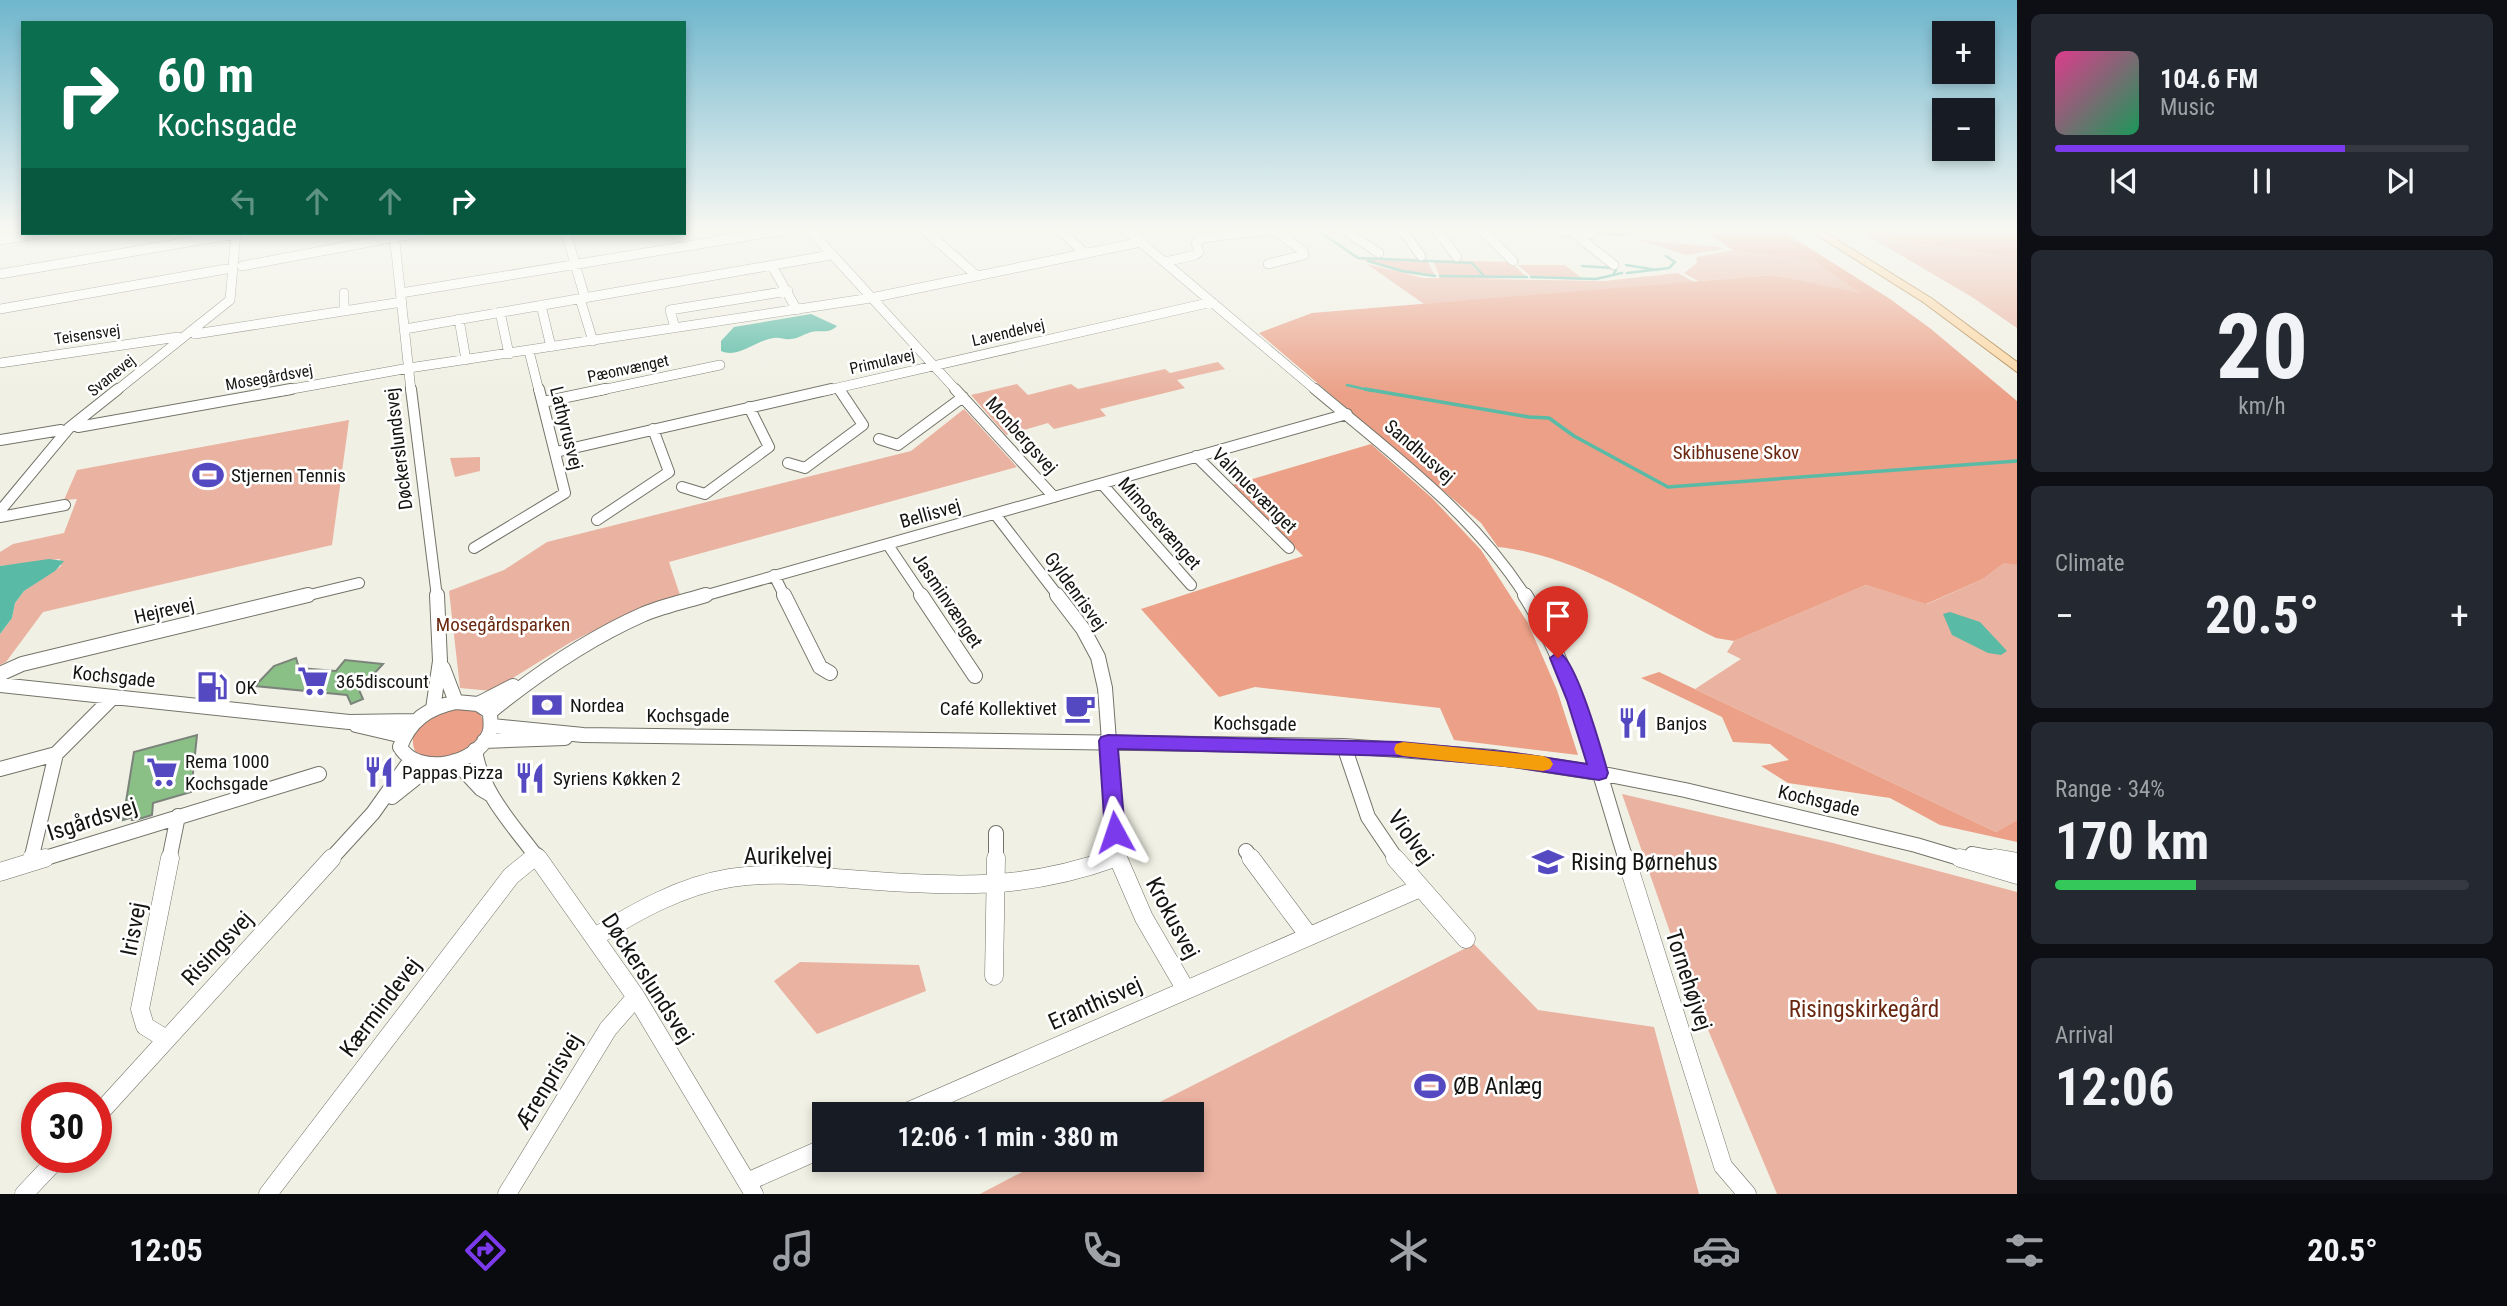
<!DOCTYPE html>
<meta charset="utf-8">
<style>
body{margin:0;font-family:"Roboto Condensed",sans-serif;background:#242831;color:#f1f3f6;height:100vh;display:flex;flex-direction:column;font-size:26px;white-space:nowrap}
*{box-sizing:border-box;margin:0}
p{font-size:23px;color:#9ea1a6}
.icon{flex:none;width:38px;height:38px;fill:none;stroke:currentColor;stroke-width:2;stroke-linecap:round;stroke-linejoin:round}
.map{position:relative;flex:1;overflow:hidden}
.details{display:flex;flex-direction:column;gap:14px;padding:14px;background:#0d0f14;width:490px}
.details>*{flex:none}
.hud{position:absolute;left:21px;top:21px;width:665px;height:214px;border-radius:0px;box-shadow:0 4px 10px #0003;background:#0b6e4f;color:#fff;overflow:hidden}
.controls{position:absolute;left:1932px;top:21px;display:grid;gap:14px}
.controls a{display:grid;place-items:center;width:63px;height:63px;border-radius:0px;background:#171b24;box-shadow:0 4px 10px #0003;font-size:35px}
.speed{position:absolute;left:21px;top:1082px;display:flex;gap:14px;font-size:35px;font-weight:700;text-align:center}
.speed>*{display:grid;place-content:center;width:91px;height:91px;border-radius:50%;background:#171b24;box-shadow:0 4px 10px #0003;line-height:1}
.speed .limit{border:10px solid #d22;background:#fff;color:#111}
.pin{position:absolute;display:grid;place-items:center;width:60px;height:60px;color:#fff;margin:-72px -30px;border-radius:50% 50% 50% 0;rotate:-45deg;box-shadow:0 0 7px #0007}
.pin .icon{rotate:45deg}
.me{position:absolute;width:77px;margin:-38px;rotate:355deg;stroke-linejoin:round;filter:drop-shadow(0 0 5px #0008)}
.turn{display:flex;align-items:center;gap:24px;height:147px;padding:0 21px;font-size:32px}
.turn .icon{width:91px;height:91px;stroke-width:2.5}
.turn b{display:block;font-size:49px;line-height:60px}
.lanes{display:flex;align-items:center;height:66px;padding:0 21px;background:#0003;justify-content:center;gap:35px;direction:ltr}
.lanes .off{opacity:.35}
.big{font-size:52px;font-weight:700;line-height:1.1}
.details .tile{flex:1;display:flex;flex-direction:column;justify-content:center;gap:10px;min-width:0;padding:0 24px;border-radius:10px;background:#242831}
.details .dial{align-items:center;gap:0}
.dial b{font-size:91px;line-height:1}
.song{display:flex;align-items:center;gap:21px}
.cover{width:84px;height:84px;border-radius:10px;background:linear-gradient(135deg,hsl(330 70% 55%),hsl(150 70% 35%))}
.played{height:7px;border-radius:4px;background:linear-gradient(90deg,#7c3aed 70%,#363941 70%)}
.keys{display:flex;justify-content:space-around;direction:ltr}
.heat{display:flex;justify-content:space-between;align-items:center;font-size:38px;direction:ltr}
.charge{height:10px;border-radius:5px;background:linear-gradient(90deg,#34c759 34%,#363941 0)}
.trip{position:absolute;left:812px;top:1102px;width:392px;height:70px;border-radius:0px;background:#171b24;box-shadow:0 4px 10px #0003;font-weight:700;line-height:70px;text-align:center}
.dock{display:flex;height:112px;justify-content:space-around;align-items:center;background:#090b0e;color:#9ea1a6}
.dock .icon{width:49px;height:49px}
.dock .selected{color:#7c3aed}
.dock b{font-size:32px;color:#f1f3f6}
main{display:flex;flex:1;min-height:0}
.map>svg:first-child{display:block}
.green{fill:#eab2a0}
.forest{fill:#eba087}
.water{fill:#59baa5}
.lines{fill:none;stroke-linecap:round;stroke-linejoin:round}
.stream-far1{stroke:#59baa5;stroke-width:2.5}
.stream{stroke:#59baa5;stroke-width:3.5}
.building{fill:#8abf86;stroke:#7b837a;stroke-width:2}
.minor-far3-casing{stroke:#737369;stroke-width:10}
.minor-far2-casing{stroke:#737369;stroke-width:12}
.minor-far1-casing{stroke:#737369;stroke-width:16}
.minor-casing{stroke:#737369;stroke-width:19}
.major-casing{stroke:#aa8149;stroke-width:2}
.minor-far3{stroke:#fff;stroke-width:9}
.minor-far2{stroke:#fff;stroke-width:10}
.minor-far1{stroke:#fff;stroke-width:14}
.minor{stroke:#fff;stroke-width:18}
.major{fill:#fcd7a4;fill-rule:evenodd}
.route{fill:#7c3aed;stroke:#51269a;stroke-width:2}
.slow{fill:#f59e0b}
.labels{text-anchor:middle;stroke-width:5;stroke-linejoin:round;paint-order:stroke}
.far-street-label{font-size:16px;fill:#141410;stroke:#fff}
.street-label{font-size:19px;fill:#141410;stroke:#fff}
.park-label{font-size:19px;fill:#6a2710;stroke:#fff}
.poi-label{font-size:19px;fill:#141410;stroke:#fff;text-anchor:start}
.near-street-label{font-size:23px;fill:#141410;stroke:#fff}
.near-poi-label{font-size:23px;fill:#141410;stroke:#fff;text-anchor:start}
.near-park-label{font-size:23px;fill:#6a2710;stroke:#fff}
</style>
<main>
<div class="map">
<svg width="2017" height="1194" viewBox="0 0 2017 1194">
<rect width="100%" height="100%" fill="#f0f0e4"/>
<path class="green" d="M1868,236L2017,258V328L1972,297Z
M1634,239L1720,247L1723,249L1687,255Z
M1733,250L1814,261L1862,294L1773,275L1698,281L1684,273L1697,263L1696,257Z
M1355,257L1426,259L1436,277L1402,273Z
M1433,260L1510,262L1528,278L1472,279L1604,281L1678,273L1694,282L1424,304L1367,264L1423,278H1460H1440Z
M1518,265H1565L1584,280L1533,278Z
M1218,362L1225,369L1177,380L1185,388L1100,409L1106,416L1054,429L1048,423L1006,435L971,395L1017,384L1028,395L1071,384L1078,389L1165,369L1170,373Z
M964,409L1017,467L669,562L680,595L617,619L571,642L492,691L460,688L449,591L504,570L547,542L911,451Z
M349,420L332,545L43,612L6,662L0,665V634L12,618L15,603L24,591L61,566L60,559L0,566V552L13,544L64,533L77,499L64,500L77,470Z
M480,457V471L455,477L450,458Z
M2005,562L2017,565V820L1996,832L1695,689L1741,659L1727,652L1734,641L1866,585L1927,604L1983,579Z
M1622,794L1833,843L2017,892V1194H1777L1685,975Z
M1474,944L1538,1010L1654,1027L1699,1194H980L1045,1160H1192V1115H1134Z
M800,962L919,965L926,991L817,1034L774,981Z"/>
<path class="forest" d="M1698,228H1778L1890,299L1931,329L2017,401V565L2004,563L1983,579L1926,604L1866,585L1734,641L1716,638C1646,603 1576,555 1498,547L1481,523L1259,333L1312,313L1773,275L1860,293L1814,261L1733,250Z
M1855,228H1983L2017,233V258L1868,236Z
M1371,444L1432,498L1481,550L1528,623L1557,690L1578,755L1454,740L1440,708L1255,687L1219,697L1141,609L1303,556L1232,485Z
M1659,672L1996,832L2017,820V842L1940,825L1890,798L1788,783L1761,766L1789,760L1770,744L1733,742L1722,717L1641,678Z
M457,708C521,709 454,782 415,751C404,725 438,714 457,708Z"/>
<path class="water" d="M811,314L837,326C829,334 822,330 811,332C804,334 798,339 790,339C785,340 780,337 774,338C756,340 739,359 721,351V341L734,327Z
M49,559L64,561L55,571L24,591L15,603L12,618L0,634V566Z
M1950,612L1980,622L2007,651L2001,655L1988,653L1952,635L1943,614Z"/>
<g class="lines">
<path class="stream-far1" d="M1314,228L1358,258L1429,261
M1590,232L1619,235L1631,232
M1368,261L1402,271L1435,276
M1431,261L1472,263L1483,275
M1626,265L1657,270
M1582,266L1613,268L1616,270L1614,273
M1627,273L1669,268L1675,262L1666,256
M1440,276L1527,277
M1531,277L1596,279L1622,273
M1347,385L1373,391"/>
<path class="stream" d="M1365,389L1529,417L1549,418L1574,436L1668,487L2017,461"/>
</g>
<path class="building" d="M296,658L299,668L336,671L345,660L383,664L359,690L363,699L351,704L347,695L255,686L274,666Z
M197,735L191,792L153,803L152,815L136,820H132L133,817L123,820L134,752Z"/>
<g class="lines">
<defs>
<path id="minor-far3" d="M808,228L957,391
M922,228L977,276
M1057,228L1085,253
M1124,228L1317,391
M1341,228L1379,253
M1401,228L1421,256
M1435,228L1457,257
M1480,228L1513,261
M1537,228L1590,234
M1567,228L1614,265
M1690,228L1692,230
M394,233L411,391
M566,233L585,298
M0,240L45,233
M1165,262L1195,255L1199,252L1196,243L1202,238L1268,230L1277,232L1303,251L1304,255L1268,264
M242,266L418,233
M772,266L797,310
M0,274L236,234
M344,293V311
M401,293L797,228
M580,299L593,341
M541,305L551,347
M0,309L226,269
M500,312L509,354
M459,319L466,360
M675,328L670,310L788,291
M405,329L831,255
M195,334L402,302
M529,351L539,391
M0,363L178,337
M838,388L840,391
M116,391L230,300L236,233
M281,391L409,368L871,298L1141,242
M597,391L720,365
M824,391L1212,302"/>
<path id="minor-far2" d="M411,389L437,597
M955,389L1054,497
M1315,389C1391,453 1472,512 1526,597
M543,402L605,389
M78,427L291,389
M879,439L898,445L963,397
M0,440L61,430
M556,452L831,389
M1196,456L1289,548
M788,463L805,468L863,425L839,389
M1102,484L1191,585
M682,487L705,494L769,447L749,407
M0,511L69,428L118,389
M995,514L1059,597
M0,517L65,505
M597,520L669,472L653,429
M888,545L923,597
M474,548L565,493L539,389
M774,575L785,597
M301,597L359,583
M700,597L1347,414"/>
<path id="minor-far1" d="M784,595L820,667L830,673
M921,595L975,676
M1057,595L1083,629L1098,657L1105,688L1118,860
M1525,595C1576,675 1598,771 1626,860
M443,668L456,702
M0,674L22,664L308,595
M0,685L349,722L414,721
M456,702L478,704L490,712C490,719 492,728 489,734C476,765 418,777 400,747C410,720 428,708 456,702Z
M478,704L513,686
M433,709L440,661L437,595
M490,712C538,673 587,639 644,614C664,606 686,601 706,595
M356,725L403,736
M492,726L583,735L1344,746L1493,757L1599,773L1685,790L1916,845L1966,860
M484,741L565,738
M1344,746L1368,817L1397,860
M475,750C481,793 514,826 539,860
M455,761L481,789L491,795
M0,769L56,754
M392,797L431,766
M1246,851L1253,860
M1972,854L2005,860
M31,860L56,754L113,697
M39,860L319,774
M169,860L178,816
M330,860L373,813L410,761
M531,860L537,855
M996,860V833
M1109,860L1117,857"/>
<path id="minor" d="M538,858L636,997L754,1194
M1118,858L1144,918L1186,990
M1251,858L1309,936
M1395,858L1466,939
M1626,858L1723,1166L1747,1194
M1960,858L2017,875
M1995,858L2017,862
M31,862L32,858
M0,872L45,858
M595,937C637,911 681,886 730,878C774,871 819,877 863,880C955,887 1026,890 1114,858
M994,976L996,858
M166,1039L145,1026L140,1009L170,858
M900,1115L1420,888
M96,1117L332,858
M747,1182L824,1148
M24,1194L59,1157
M268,1194L511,876L533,858
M507,1194L608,1029L636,997"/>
<path id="major" d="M1806,228H1818L1931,298L2017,362V372L1923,302Z"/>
</defs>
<use href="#minor-far3" class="minor-far3-casing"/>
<use href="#minor-far2" class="minor-far2-casing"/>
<use href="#minor-far1" class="minor-far1-casing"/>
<use href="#minor" class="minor-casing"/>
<use href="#major" class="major-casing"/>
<use href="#minor-far3" class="minor-far3"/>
<use href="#minor-far2" class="minor-far2"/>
<use href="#minor-far1" class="minor-far1"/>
<use href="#minor" class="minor"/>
<use href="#major" class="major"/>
</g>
<linearGradient id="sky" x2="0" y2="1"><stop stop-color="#6fb6cd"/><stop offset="0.58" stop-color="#f8f8f3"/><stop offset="1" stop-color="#f8f8f3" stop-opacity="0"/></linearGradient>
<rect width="2017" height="395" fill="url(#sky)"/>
<path class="route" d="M1558,652C1576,657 1602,752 1608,773L1606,778L1599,780L1515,767L1400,756L1118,749L1125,832L1122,837L1115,840L1108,837L1105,832L1099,741L1101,737L1108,735L1400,742L1515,753L1587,764L1567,700L1550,658Z"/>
<path class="slow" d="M1403,742L1543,756L1550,759L1553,764L1550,769L1543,771L1403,756L1396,754L1394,749L1396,744Z"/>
<defs>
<symbol id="stadium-bare" viewBox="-9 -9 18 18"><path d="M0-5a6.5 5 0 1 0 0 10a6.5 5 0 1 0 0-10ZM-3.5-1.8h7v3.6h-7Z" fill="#5449c0" stroke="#fff" stroke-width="2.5" paint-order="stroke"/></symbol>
<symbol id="supermarket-bare" viewBox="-9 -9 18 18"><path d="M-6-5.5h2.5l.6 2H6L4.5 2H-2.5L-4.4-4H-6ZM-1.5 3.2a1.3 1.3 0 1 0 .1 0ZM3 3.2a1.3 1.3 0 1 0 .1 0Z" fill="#5449c0" stroke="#fff" stroke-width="2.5" paint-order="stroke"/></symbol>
<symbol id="fuel-bare" viewBox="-9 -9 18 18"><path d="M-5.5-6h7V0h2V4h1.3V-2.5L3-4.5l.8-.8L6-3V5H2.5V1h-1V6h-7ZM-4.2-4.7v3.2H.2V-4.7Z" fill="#5449c0" stroke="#fff" stroke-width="2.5" paint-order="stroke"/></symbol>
<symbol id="bank-bare" viewBox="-9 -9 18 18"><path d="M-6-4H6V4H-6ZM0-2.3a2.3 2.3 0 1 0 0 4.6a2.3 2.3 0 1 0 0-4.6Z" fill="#5449c0" stroke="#fff" stroke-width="2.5" paint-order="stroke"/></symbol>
<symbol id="cafe-bare" viewBox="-9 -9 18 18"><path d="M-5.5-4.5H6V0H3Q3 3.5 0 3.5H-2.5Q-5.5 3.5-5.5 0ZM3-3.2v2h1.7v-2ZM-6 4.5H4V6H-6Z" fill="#5449c0" stroke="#fff" stroke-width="2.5" paint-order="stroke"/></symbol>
<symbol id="restaurant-bare" viewBox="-9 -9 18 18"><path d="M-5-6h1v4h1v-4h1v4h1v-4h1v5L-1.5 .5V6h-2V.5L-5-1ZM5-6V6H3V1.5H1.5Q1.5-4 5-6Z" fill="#5449c0" stroke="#fff" stroke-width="2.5" paint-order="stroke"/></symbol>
<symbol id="school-bare" viewBox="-9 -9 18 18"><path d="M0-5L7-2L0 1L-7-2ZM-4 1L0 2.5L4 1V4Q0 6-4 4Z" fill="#5449c0" stroke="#fff" stroke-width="2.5" paint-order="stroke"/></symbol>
</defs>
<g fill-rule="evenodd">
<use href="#stadium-bare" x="186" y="453" width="44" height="44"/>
<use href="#supermarket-bare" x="291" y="659" width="44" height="44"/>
<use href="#fuel-bare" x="190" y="665" width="44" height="44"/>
<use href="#bank-bare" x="525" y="683" width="44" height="44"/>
<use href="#cafe-bare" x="1058" y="686" width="44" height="44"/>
<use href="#restaurant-bare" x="1611" y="701" width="44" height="44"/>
<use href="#supermarket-bare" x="140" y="750" width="44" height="44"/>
<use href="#restaurant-bare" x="357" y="750" width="44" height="44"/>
<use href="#restaurant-bare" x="508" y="756" width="44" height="44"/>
<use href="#school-bare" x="1526" y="840" width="44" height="44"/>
<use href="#stadium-bare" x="1408" y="1064" width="44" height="44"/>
</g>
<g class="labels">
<g class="far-street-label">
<text transform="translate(1008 332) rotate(-13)" y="6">Lavendelvej</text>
<text transform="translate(87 334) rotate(-8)" y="6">Teisensvej</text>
<text transform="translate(882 361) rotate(-13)" y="6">Primulavej</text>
<text transform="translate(628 368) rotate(-12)" y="6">Pæonvænget</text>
<text transform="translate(111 375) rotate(-39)" y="6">Svanevej</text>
<text transform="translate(269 377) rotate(-10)" y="6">Mosegårdsvej</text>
</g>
<g class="street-label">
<text transform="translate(567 428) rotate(76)" y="7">Lathyrusvej</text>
<text transform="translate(1022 435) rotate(48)" y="7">Monbergsvej</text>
<text transform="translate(398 449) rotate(-97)" y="7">Døckerslundsvej</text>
<text transform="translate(1420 451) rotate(41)" y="7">Sandhusvej</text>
<text transform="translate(1255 490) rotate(45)" y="7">Valmuevænget</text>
<text transform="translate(930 513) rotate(-16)" y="7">Bellisvej</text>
<text transform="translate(1160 523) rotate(49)" y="7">Mimosevænget</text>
<text transform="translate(1076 591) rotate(54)" y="7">Gyldenrisvej</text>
<text transform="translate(948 600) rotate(56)" y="7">Jasminvænget</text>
<text transform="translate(164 610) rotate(-13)" y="7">Hejrevej</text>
<text transform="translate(114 676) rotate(6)" y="7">Kochsgade</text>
<text x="688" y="722">Kochsgade</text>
<text transform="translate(1255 723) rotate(1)" y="7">Kochsgade</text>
<text transform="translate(1819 800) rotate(13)" y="7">Kochsgade</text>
</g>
<g class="park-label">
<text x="1736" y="459">Skibhusene Skov</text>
<text x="503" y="631">Mosegårdsparken</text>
</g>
<g class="poi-label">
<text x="231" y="482">Stjernen Tennis</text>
<text x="336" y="688">365discount</text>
<text x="235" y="694">OK</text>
<text x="570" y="712">Nordea</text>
<text x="1057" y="715" text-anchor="end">Café Kollektivet</text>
<text x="1656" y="730">Banjos</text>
<text x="185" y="768">Rema 1000<tspan x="185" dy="22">Kochsgade</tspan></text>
<text x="402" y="779">Pappas Pizza</text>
<text x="553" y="785">Syriens Køkken 2</text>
</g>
<g class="near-street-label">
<text transform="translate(92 819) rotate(-18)" y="8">Isgårdsvej</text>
<text transform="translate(1411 837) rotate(54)" y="8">Violvej</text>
<text x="788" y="864">Aurikelvej</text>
<text transform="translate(1173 918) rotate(62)" y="8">Krokusvej</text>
<text transform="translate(133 929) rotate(-79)" y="8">Irisvej</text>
<text transform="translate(217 948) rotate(-47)" y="8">Risingsvej</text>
<text transform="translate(648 978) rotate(57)" y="8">Døckerslundsvej</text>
<text transform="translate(1689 980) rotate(72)" y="8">Tornehøjvej</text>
<text transform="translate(1095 1003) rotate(-24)" y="8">Eranthisvej</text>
<text transform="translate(380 1007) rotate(-53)" y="8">Kærmindevej</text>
<text transform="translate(548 1081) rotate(-59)" y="8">Ærenprisvej</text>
</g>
<g class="near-poi-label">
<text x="1571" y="870">Rising Børnehus</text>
<text x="1453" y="1094">ØB Anlæg</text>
</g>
<g class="near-park-label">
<text x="1864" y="1017">Risingskirkegård</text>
</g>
</g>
</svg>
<div class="controls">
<a>+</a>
<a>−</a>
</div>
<div class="speed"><div class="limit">30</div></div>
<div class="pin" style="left:1558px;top:658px;background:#d93025"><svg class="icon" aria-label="arrive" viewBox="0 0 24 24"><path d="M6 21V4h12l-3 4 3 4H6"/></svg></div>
<svg class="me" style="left:1115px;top:832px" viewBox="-20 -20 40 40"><path d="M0-17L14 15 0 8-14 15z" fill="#7c3aed" stroke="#fff" stroke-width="4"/></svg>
<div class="trip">12:06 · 1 min · 380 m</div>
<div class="hud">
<div class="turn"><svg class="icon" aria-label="right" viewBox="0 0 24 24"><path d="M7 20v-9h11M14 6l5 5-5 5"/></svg><div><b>60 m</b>Kochsgade</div></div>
<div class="lanes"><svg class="icon off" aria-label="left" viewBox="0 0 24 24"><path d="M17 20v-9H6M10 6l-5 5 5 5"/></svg><svg class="icon off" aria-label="ahead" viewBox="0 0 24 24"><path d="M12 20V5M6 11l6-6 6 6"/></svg><svg class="icon off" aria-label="ahead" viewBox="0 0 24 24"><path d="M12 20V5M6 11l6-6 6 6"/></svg><svg class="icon" aria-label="right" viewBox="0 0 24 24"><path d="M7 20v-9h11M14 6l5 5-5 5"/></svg></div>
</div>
</div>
<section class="details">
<div class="tile">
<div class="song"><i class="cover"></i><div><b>104.6 FM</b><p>Music</p></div></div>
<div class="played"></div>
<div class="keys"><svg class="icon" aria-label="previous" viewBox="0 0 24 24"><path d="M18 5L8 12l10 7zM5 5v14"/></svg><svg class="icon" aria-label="pause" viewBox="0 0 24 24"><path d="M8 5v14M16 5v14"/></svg><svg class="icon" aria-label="next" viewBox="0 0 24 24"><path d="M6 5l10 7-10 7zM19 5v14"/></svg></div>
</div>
<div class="tile dial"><b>20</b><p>km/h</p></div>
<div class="tile"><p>Climate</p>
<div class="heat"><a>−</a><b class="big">20.5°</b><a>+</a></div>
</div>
<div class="tile"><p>Range · 34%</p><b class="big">170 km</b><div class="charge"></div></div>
<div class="tile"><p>Arrival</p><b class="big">12:06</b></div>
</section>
</main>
<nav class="dock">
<b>12:05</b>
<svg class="icon selected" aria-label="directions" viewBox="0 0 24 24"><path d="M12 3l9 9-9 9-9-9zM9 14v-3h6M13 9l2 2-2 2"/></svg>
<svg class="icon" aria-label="music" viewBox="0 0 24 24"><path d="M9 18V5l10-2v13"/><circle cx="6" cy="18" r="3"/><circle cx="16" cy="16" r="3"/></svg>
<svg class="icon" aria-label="phone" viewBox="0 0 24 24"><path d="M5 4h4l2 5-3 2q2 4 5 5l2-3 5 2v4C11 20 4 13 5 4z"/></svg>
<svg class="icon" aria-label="climate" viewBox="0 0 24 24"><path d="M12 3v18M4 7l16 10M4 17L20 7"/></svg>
<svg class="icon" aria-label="car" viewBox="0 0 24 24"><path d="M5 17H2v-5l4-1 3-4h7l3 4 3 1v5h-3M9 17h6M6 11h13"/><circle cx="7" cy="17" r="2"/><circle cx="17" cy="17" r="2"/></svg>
<svg class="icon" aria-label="filters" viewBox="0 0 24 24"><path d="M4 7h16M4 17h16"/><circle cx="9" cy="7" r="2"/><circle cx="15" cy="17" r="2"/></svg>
<b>20.5°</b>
</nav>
